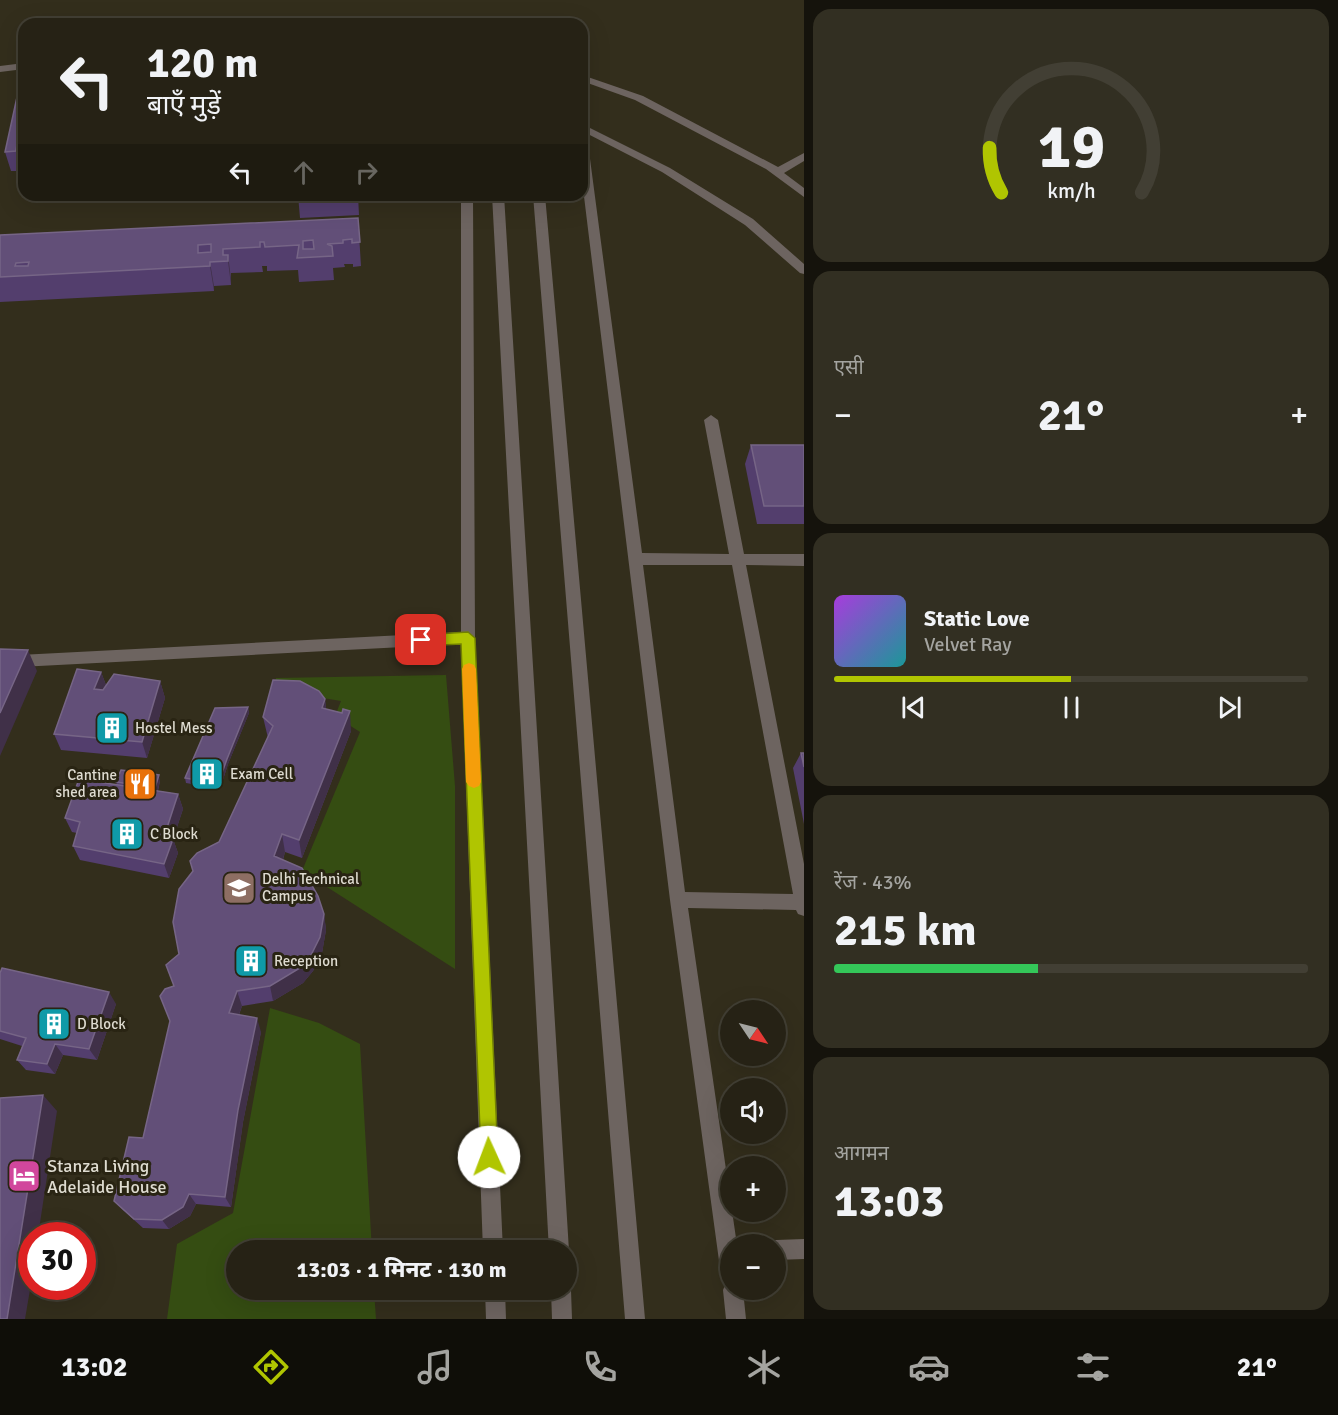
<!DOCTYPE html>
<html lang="hi">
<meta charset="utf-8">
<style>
body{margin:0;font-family:Signika,"Noto Sans Devanagari",sans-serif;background:#322f22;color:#f1f3f6;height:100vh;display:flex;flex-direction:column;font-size:22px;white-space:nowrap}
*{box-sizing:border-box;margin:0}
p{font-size:20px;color:#a4a4a0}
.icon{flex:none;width:33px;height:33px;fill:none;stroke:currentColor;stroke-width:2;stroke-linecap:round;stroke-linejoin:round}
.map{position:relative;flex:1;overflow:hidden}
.side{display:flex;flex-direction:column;gap:9px;padding:9px;background:#15130c;width:534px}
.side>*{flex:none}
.banner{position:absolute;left:18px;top:18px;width:570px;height:183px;border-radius:18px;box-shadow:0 6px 24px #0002,0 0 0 2px #423f34;background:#262215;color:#f1f3f6;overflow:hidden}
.needle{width:39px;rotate:125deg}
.controls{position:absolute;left:720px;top:1000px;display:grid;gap:12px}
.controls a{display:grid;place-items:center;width:66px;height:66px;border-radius:50%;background:#262215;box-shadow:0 6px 24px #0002,0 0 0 2px #423f34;font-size:30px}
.speed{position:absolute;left:18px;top:1222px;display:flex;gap:12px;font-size:30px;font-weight:700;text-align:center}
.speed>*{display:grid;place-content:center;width:78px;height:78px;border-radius:50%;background:#262215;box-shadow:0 6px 24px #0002,0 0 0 2px #423f34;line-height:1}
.speed .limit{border:9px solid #d22;background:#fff;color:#111}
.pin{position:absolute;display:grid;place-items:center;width:51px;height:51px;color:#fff;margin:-26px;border-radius:12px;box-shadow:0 3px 9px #0006}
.me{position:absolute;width:66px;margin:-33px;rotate:358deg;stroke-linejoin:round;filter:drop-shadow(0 0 4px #0008)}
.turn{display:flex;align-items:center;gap:21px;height:126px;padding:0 30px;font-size:27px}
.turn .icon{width:78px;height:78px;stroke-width:2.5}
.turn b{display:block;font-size:42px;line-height:51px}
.lanes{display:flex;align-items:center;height:57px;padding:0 30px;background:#0003;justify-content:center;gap:30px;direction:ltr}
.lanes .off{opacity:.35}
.big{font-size:45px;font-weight:800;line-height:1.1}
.side .card{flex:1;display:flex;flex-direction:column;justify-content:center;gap:9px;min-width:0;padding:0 21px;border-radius:18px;background:#322f22}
.side .dial{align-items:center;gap:0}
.dial svg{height:156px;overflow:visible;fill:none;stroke:#423f34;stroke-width:7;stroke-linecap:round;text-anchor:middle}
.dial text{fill:#f1f3f6;stroke:none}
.song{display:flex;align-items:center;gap:18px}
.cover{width:72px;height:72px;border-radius:9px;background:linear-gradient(135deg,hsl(280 70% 55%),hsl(180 70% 35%))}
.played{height:6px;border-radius:3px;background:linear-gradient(90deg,#b0c501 50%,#423f34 50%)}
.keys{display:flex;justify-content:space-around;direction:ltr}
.heat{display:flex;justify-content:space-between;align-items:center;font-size:33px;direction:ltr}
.charge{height:9px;border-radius:4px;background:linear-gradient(90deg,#34c759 43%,#423f34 0)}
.trip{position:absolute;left:226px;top:1240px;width:351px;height:60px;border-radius:30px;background:#262215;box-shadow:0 6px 24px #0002,0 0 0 2px #423f34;font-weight:800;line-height:60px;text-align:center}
.tabs{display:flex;height:96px;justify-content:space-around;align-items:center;background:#0f0e08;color:#a4a4a0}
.tabs .icon{width:42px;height:42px}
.tabs .current{color:#b0c501}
.tabs b{font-size:27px;color:#f1f3f6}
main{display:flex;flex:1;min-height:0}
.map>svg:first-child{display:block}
.green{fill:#354d12}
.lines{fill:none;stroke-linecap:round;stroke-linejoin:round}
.minor{fill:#6d6460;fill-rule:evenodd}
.wall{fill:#533e6d}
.shaded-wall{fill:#403048}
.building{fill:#624f78;stroke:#766586;stroke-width:1.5;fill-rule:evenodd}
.route{fill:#b0c501;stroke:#728001;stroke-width:1.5}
.slow{fill:#f59e0b}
.labels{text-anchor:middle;stroke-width:6;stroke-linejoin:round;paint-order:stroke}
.poi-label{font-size:15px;fill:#dedbd0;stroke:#292413;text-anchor:start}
.near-poi-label{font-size:18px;fill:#dedbd0;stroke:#292413;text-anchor:start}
</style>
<main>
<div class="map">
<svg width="804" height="1319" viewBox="0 0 804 1319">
<rect width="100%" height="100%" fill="#332e1c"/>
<path class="green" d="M446,675L455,786V969L302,871L360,732L335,716L341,701L274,690L276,678Z
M270,1008L319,1023L360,1044L372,1251H237V1290H374L376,1319H167L177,1244L233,1213Z"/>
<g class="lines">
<path class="minor" d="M24,63V69L0,72V66Z
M582,75L643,96L778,167L804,153V161L784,173L804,188V197L766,169L635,100L582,81Z
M582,124L670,168L753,219L804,264V274L800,273L745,225L662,172L582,131Z
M582,133L587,136L642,553L729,554L704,420L711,415L718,420L744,554H804V566L746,565L804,864V916L798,914L796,910L688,908L737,1245H730V1278L723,1275L720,1268L670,900L582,180ZM643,565H732L793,894L685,892Z
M461,195H473L475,638L503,1251H483L461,644L0,668V656L461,632Z
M492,195H504L569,1251L567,1256V1251H549Z
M533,195H545L645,1319H625Z
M804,1239V1259L776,1260V1245H768L776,1240Z
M730,1281V1290H743L746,1319H726L723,1290L726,1283Z
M567,1282L571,1290L572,1319H552L551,1290H567Z
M485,1290H505L506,1319H486Z"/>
</g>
<path class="wall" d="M24,87V163H23L21,171H11L5,152Z
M298,195H358L359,215L300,218Z
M358,218L361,266L353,267V264H344L345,267L333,268L334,280L299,282L298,270L267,271V266H262L263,272L231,273V285L214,286V291L0,302V235Z
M751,445H804V524H757L745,464Z
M101,672L106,685L160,681L165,698L147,758L61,750L54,734Z
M325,699L326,709L351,731L302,858L285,852L283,860L324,914L326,930L322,953L313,971L303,983L273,1001L242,1006L239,1015L261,1032L243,1122L231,1207L196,1204L190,1216L169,1229L143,1228L123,1210L114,1201L143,1138L170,1021L179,954L219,842L268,738L263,717Z
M248,707L249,713L228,764L220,789L186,783L185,778Z
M801,753H804V824L793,768Z
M160,781L158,791L178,794L183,809L173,839L178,853L169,878L80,860L73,846L77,833L72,832L65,818L117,785L116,782Z
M0,973L116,1004L97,1060L63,1055L55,1074L26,1070L17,1060L22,1046L0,1039Z"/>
<path class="shaded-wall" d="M17,144L23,163L21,171L16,151Z
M228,255L231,279V285L228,261Z
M210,262L214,286V291L210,266Z
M28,650L37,671L0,756V713Z
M101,672L107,688L100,705L94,689Z
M160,681L165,698L147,758L142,742Z
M325,699L327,719L322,708Z
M248,707L249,713L228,764L220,789L218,784L227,759Z
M350,711L351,731L302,858L299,840Z
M159,775L160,781L157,793L155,788Z
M178,794L183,809L173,839L178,853L169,878L164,864V837Z
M282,834L285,852L278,874L274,856Z
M324,914L326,930L322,953L313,971L303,983L273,1001L270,986Z
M237,991L242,1006L234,1027L229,1013Z
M109,992L116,1004L97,1060L89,1049Z
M257,1018L261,1032L243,1122L231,1207L225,1197L238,1110Z
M55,1044L63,1055L55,1074L47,1064Z
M43,1095L57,1111L38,1236H32V1278L25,1319H7Z
M189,1194L196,1204L190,1216L169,1229L162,1220Z"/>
<path class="building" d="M24,87V143L17,144L16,151L5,152L19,88Z
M358,218L360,242L352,243V239L343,240V243L327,244L332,246L333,256L297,258L299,245L265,247L264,242H260V247L223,249V255H228V261L210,262V266L0,277V235ZM313,240L314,249H303V241ZM211,244V252L198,253V245ZM29,262L28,266H15L16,263Z
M751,445H804V506H764Z
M0,649L28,650L0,713Z
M77,669L101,672L94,689L103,690L114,674L160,681L142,742L54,734Z
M273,680L300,681L319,691L325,699L322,708L342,713L343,709L350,711L299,840L282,834L274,856L302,868L318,896L324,914L320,937L311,955L300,968L270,986L237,991L229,1013L257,1018L238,1110L225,1197L189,1194L183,1207L162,1220L134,1219L114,1201L129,1137L143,1138L170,1021L160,996L165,989L174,986L166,965L179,954L173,922L179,889L193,871L190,861L197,853L219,842L273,726L263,717Z
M248,707L227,759L218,784L185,778L215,708Z
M801,753H804V767Z
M121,770L159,775L155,788L116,782Z
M79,779L178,794L164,837L173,839L164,864L73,846L80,822L65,818Z
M2,968L109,992L89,1049L55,1044L47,1064L17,1060L26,1038L0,1031V973Z
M43,1095L7,1319H0V1098Z"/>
<path class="route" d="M468,632L475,638L498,1157L495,1163L489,1166L483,1163L481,1157L461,644L421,646L414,640L421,635Z"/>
<path class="slow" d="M469,663L474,665L476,669L481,782L479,786L474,788L469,786L466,782L462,669L464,665Z"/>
<defs>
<symbol id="building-square" viewBox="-11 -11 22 22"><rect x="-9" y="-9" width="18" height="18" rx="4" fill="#0f9aa8" stroke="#292413"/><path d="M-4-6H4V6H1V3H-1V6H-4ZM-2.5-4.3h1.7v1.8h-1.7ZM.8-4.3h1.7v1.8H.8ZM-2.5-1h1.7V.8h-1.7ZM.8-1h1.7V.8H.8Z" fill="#fff"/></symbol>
<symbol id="restaurant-square" viewBox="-11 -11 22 22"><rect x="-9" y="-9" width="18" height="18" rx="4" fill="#e8710a" stroke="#292413"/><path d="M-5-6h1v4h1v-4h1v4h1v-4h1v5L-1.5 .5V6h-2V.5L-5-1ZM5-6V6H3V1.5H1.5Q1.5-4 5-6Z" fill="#fff"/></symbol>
<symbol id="university-square" viewBox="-11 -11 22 22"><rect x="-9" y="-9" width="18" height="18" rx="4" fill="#8d6e63" stroke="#292413"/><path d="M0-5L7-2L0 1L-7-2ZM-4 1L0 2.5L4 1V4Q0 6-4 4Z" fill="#fff"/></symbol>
<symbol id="hotel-square" viewBox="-11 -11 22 22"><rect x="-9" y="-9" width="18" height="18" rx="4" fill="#d1479c" stroke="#292413"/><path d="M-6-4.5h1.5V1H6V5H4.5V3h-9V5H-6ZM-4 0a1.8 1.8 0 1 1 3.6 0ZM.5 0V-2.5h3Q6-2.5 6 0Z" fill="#fff"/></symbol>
</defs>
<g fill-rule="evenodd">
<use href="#building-square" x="93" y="709" width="38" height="38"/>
<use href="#building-square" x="188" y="755" width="38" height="38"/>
<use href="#restaurant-square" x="121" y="765" width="38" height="38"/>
<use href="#building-square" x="108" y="815" width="38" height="38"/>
<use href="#university-square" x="220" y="869" width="38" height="38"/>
<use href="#building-square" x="232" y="942" width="38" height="38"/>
<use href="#building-square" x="35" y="1005" width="38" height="38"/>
<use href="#hotel-square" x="5" y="1157" width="38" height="38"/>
</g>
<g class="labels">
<g class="poi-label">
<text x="135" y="733">Hostel Mess</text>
<text x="230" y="779">Exam Cell</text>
<text x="117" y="780" text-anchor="end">Cantine<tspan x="117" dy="17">shed area</tspan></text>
<text x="150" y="839">C Block</text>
<text x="262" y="884">Delhi Technical<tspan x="262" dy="17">Campus</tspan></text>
<text x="274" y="966">Reception</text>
<text x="77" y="1029">D Block</text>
</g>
<g class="near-poi-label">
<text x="47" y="1172">Stanza Living<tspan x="47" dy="21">Adelaide House</tspan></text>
</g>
</g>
</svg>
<div class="controls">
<a><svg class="needle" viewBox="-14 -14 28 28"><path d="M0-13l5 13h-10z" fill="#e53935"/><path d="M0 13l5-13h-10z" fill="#a4a4a0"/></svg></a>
<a><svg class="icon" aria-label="sound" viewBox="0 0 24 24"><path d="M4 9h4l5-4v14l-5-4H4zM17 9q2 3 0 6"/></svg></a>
<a>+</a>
<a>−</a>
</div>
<div class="speed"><div class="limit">30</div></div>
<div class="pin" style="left:421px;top:640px;background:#d93025"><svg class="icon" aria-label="arrive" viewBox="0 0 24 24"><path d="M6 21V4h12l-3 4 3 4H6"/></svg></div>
<svg class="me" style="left:489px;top:1157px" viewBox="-20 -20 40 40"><circle r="19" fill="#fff"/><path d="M0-13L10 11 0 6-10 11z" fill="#b0c501"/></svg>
<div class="trip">13:03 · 1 मिनट · 130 m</div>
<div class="banner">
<div class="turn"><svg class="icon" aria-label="left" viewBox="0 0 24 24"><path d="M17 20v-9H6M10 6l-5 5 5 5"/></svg><div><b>120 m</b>बाएँ मुड़ें</div></div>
<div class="lanes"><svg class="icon" aria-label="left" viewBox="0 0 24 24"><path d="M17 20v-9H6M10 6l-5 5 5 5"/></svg><svg class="icon off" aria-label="ahead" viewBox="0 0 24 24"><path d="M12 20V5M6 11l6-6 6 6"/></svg><svg class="icon off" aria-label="right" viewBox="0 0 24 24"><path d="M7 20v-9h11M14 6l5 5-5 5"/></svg></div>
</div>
</div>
<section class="side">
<div class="card dial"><svg viewBox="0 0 100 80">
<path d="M14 69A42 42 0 1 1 86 69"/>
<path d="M14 69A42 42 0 0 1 8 46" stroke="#b0c501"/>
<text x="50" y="56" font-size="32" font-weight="700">19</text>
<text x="50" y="72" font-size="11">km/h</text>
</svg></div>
<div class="card"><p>एसी</p>
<div class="heat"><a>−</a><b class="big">21°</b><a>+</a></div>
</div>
<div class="card">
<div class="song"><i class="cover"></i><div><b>Static Love</b><p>Velvet Ray</p></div></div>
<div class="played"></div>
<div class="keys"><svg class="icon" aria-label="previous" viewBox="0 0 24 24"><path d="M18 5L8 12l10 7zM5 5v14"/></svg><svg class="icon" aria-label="pause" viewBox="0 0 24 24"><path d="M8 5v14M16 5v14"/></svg><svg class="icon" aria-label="next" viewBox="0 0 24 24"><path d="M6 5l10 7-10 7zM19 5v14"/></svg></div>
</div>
<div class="card"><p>रेंज · 43%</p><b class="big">215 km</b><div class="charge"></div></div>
<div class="card"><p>आगमन</p><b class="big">13:03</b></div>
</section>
</main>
<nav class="tabs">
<b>13:02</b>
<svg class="icon current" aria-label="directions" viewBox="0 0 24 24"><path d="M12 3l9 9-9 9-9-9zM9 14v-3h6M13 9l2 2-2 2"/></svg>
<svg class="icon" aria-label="music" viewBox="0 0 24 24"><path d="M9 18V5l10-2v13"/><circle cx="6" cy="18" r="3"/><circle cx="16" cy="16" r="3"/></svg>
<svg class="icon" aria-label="phone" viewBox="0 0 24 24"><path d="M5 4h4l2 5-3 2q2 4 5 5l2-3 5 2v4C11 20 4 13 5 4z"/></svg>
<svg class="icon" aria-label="climate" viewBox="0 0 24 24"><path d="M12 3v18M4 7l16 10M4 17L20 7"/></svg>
<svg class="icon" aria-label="car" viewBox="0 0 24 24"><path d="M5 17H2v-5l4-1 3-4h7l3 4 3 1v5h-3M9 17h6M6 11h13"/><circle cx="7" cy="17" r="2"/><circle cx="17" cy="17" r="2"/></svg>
<svg class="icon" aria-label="filters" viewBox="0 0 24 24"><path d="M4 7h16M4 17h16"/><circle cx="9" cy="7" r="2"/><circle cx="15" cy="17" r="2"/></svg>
<b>21°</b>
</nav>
